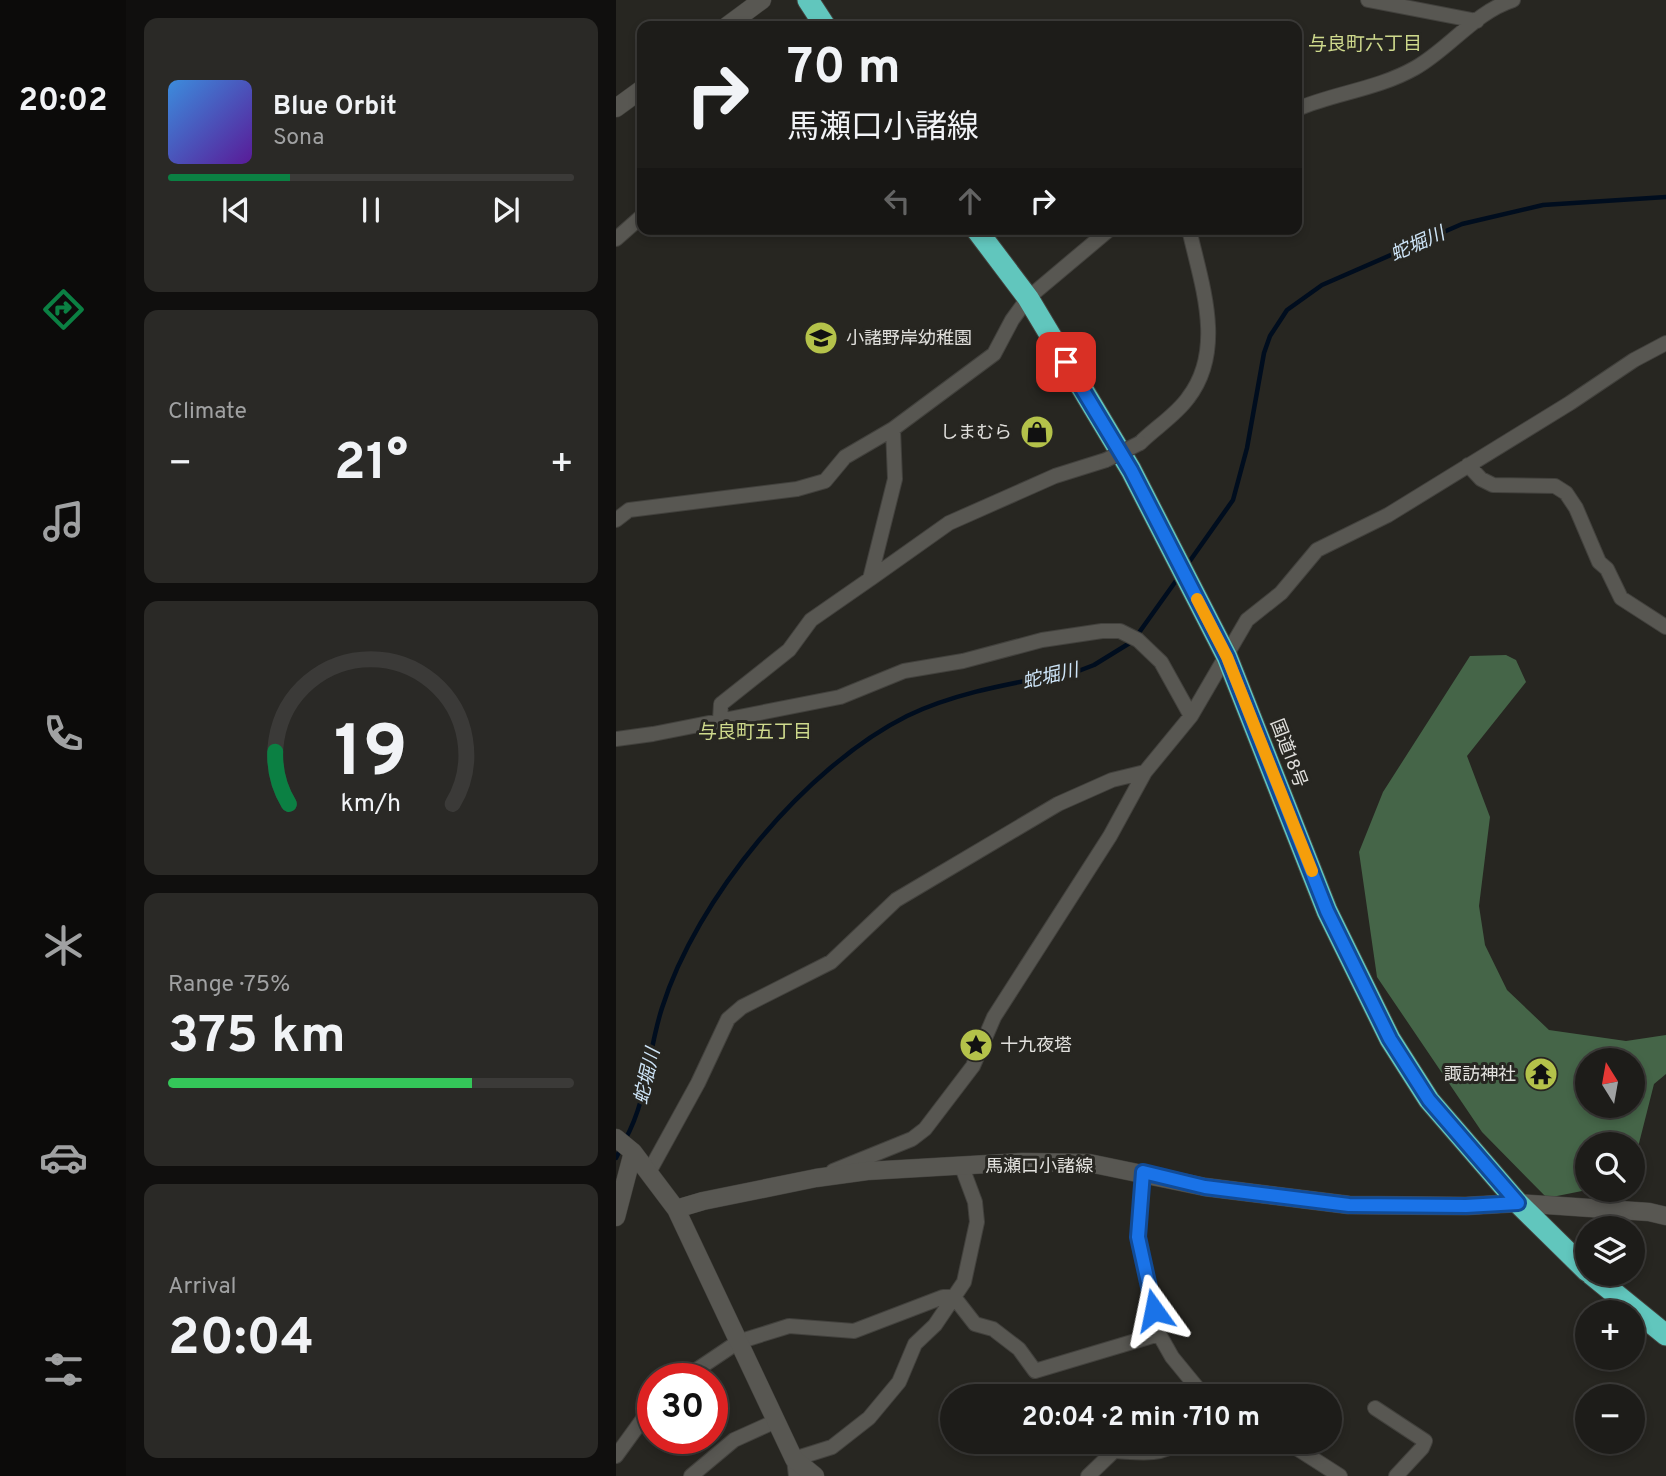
<!DOCTYPE html>
<meta charset="utf-8">
<style>
body{margin:0;font-family:Overpass,"Noto Sans JP",sans-serif;background:#2a2926;color:#f1f3f6;height:100vh;display:flex;flex-direction:column;font-size:26px;white-space:nowrap}
*{box-sizing:border-box;margin:0}
p{font-size:23px;color:#a0a1a2}
.icon{flex:none;width:38px;height:38px;fill:none;stroke:currentColor;stroke-width:2;stroke-linecap:round;stroke-linejoin:round}
.map{position:relative;flex:1;overflow:hidden}
.details{display:flex;flex-direction:column;gap:18px;padding:18px;background:#100f0e;width:490px}
.details>*{flex:none}
.top-card{position:absolute;left:21px;top:21px;width:665px;height:214px;border-radius:14px;box-shadow:0 4px 10px #0003,0 0 0 2px #3b3a38;background:#1d1c19;color:#f1f3f6;overflow:hidden}
.needle{width:46px;rotate:349deg}
.fabs{position:absolute;left:959px;top:1048px;display:grid;gap:14px}
.fabs a{display:grid;place-items:center;width:70px;height:70px;border-radius:50%;background:#1d1c19;box-shadow:0 4px 10px #0003,0 0 0 2px #3b3a38;font-size:35px}
.speed{position:absolute;left:21px;top:1363px;display:flex;gap:14px;font-size:35px;font-weight:700;text-align:center}
.speed>*{display:grid;place-content:center;width:91px;height:91px;border-radius:50%;background:#1d1c19;box-shadow:0 4px 10px #0003,0 0 0 2px #3b3a38;line-height:1}
.speed .limit{border:10px solid #d22;background:#fff;color:#111}
.pin{position:absolute;display:grid;place-items:center;width:60px;height:60px;color:#fff;margin:-30px;border-radius:14px;box-shadow:0 4px 10px #0006}
.me{position:absolute;width:77px;margin:-38px;rotate:348deg;stroke-linejoin:round;filter:drop-shadow(0 0 5px #0008)}
.turn{display:flex;align-items:center;gap:24px;height:147px;padding:0 35px;font-size:32px}
.turn .icon{width:91px;height:91px;stroke-width:2.5}
.turn b{display:block;font-size:49px;line-height:60px}
.lanes{display:flex;align-items:center;height:66px;padding:0 35px;background:#0003;justify-content:center;gap:35px;direction:ltr}
.lanes .off{opacity:.35}
.big{font-size:52px;font-weight:700;line-height:1.1}
.details .tile{flex:1;display:flex;flex-direction:column;justify-content:center;gap:10px;min-width:0;padding:0 24px;border-radius:14px;background:#2a2926}
.details .dial{align-items:center;gap:0}
.dial svg{height:182px;overflow:visible;fill:none;stroke:#3b3a38;stroke-width:7;stroke-linecap:round;text-anchor:middle}
.dial text{fill:#f1f3f6;stroke:none}
.song{display:flex;align-items:center;gap:21px}
.cover{width:84px;height:84px;border-radius:10px;background:linear-gradient(135deg,hsl(210 70% 55%),hsl(270 70% 35%))}
.played{height:7px;border-radius:4px;background:linear-gradient(90deg,#0b8043 30%,#3b3a38 30%)}
.keys{display:flex;justify-content:space-around;direction:ltr}
.heat{display:flex;justify-content:space-between;align-items:center;font-size:38px;direction:ltr}
.charge{height:10px;border-radius:5px;background:linear-gradient(90deg,#34c759 75%,#3b3a38 0)}
.trip{position:absolute;left:324px;top:1384px;width:402px;height:70px;border-radius:35px;background:#1d1c19;box-shadow:0 4px 10px #0003,0 0 0 2px #3b3a38;font-weight:700;line-height:70px;text-align:center}
main{display:flex;flex:1;min-height:0}
.menu{display:flex;flex-direction:column;width:126px;justify-content:space-around;align-items:center;background:#0c0b0a;color:#a0a1a2}
.menu .icon{width:49px;height:49px}
.menu .current{color:#0b8043}
.menu b{font-size:32px;color:#f1f3f6}
.map>svg:first-child{display:block}
.forest{fill:#456548;fill-rule:evenodd}
.lines{fill:none;stroke-linecap:round;stroke-linejoin:round}
.stream{stroke:#000d1e;stroke-width:4.5}
.street-casing{stroke:#42413d;stroke-width:16}
.secondary-casing{stroke:#42413d;stroke-width:19}
.highway-casing{stroke:#42413d;stroke-width:23}
.street{stroke:#585752;stroke-width:14}
.secondary{stroke:#585752;stroke-width:18}
.highway{stroke:#61c6bd;stroke-width:21}
.street-bridge-casing{stroke:#42413d;stroke-width:16;stroke-linecap:butt}
.street-bridge{stroke:#585752;stroke-width:14}
.route-casing{stroke:#114b97;stroke-width:18}
.route{stroke:#1a73e8;stroke-width:12}
.slow{stroke:#f59e0b;stroke-width:12}
.labels{text-anchor:middle;stroke-width:6;stroke-linejoin:round;paint-order:stroke}
.poi-label{font-size:18px;fill:#e1e0dd;stroke:#272621;text-anchor:start}
.street-label{font-size:18px;fill:#e1e0dd;stroke:#272621}
.neighbourhood-label{font-size:19px;fill:#ced98c;stroke:#272621}
.water-label{font-size:19px;font-style:italic;fill:#cee5f8;stroke:#272621}
</style>
<main>
<nav class="menu">
<b>20:02</b>
<svg class="icon current" aria-label="directions" viewBox="0 0 24 24"><path d="M12 3l9 9-9 9-9-9zM9 14v-3h6M13 9l2 2-2 2"/></svg>
<svg class="icon" aria-label="music" viewBox="0 0 24 24"><path d="M9 18V5l10-2v13"/><circle cx="6" cy="18" r="3"/><circle cx="16" cy="16" r="3"/></svg>
<svg class="icon" aria-label="phone" viewBox="0 0 24 24"><path d="M5 4h4l2 5-3 2q2 4 5 5l2-3 5 2v4C11 20 4 13 5 4z"/></svg>
<svg class="icon" aria-label="climate" viewBox="0 0 24 24"><path d="M12 3v18M4 7l16 10M4 17L20 7"/></svg>
<svg class="icon" aria-label="car" viewBox="0 0 24 24"><path d="M5 17H2v-5l4-1 3-4h7l3 4 3 1v5h-3M9 17h6M6 11h13"/><circle cx="7" cy="17" r="2"/><circle cx="17" cy="17" r="2"/></svg>
<svg class="icon" aria-label="filters" viewBox="0 0 24 24"><path d="M4 7h16M4 17h16"/><circle cx="9" cy="7" r="2"/><circle cx="15" cy="17" r="2"/></svg>
</nav>
<section class="details">
<div class="tile">
<div class="song"><i class="cover"></i><div><b>Blue Orbit</b><p>Sona</p></div></div>
<div class="played"></div>
<div class="keys"><svg class="icon" aria-label="previous" viewBox="0 0 24 24"><path d="M18 5L8 12l10 7zM5 5v14"/></svg><svg class="icon" aria-label="pause" viewBox="0 0 24 24"><path d="M8 5v14M16 5v14"/></svg><svg class="icon" aria-label="next" viewBox="0 0 24 24"><path d="M6 5l10 7-10 7zM19 5v14"/></svg></div>
</div>
<div class="tile"><p>Climate</p>
<div class="heat"><a>−</a><b class="big">21°</b><a>+</a></div>
</div>
<div class="tile dial"><svg viewBox="0 0 100 80">
<path d="M14 69A42 42 0 1 1 86 69"/>
<path d="M14 69A42 42 0 0 1 8 46" stroke="#0b8043"/>
<text x="50" y="56" font-size="32" font-weight="700">19</text>
<text x="50" y="72" font-size="11">km/h</text>
</svg></div>
<div class="tile"><p>Range · 75%</p><b class="big">375 km</b><div class="charge"></div></div>
<div class="tile"><p>Arrival</p><b class="big">20:04</b></div>
</section>
<div class="map">
<svg width="1050" height="1476" viewBox="0 0 1050 1476">
<rect width="100%" height="100%" fill="#272621"/>
<path class="forest" d="M890,655L900,660L910,682L851,756L874,817L863,906L869,945L891,990L933,1030L1010,1041L1050,1035V1074L1038,1084L1017,1167V1144H971V1190L931,1198L866,1132L761,977L743,852L767,792L854,656ZM971,1060H1017V1106H971Z"/>
<g class="lines">
<path class="stream" d="M571,565L617,500L631,448L648,353L654,336L671,310L706,285L846,224L927,205L1050,197
M9,1140C33,1096 31,1054 46,1008C80,899 189,767 291,716C345,690 407,682 465,670L478,665L517,641L562,578
M0,1158L5,1148"/>
<defs>
<path id="street" d="M752,0L861,21
M681,109C719,93 762,89 799,68C833,49 859,12 897,0
M0,239L26,216
M524,443C539,428 560,415 572,398C610,349 585,283 573,229
M852,465L865,479L877,485L939,486L950,493L960,508L983,562L991,569L1005,598L1050,627
M0,520L13,510L181,489L209,481L229,457L277,429L378,354L396,320L412,298L494,229
M254,579L333,523L439,476L490,460
M104,720L105,704L173,650L195,620L254,579L279,479L277,429
M0,739L37,734L224,697L288,671L347,661L426,640L486,631H504L522,640L545,662L575,716
M217,1171L296,1139L309,1129L357,1066L378,1017L494,836L529,772L575,716L631,620L665,593L701,550L772,515L954,403L1018,360L1050,343
M33,1172L82,1083L112,1019L126,1007L215,962L280,900L442,804L496,780L529,772
M527,1173L522,1237L543,1334L556,1357L588,1396
M67,1379L122,1342L173,1326L238,1331L327,1297H338L359,1324L377,1329L403,1349L419,1371L543,1334
M759,1408L809,1441L806,1448L780,1476
M671,1442L724,1476
M0,1456L37,1405
M75,1476L118,1440L160,1421
M180,1476L178,1459L216,1447L253,1418L283,1382L299,1344L319,1325L348,1282L361,1222L359,1202L346,1167
M472,1476L498,1451C520,1452 545,1457 562,1442"/>
<path id="secondary" d="M111,26L146,0
M0,108L26,89
M0,1138L17,1152L60,1209L178,1459L199,1476
M60,1209L87,1201L200,1178L251,1171L406,1162L473,1163L589,1187L733,1205L850,1206L902,1203L1033,1212L1050,1216
M0,1217L17,1152"/>
<path id="highway" d="M192,0L209,26
M360,229L412,298L515,470L611,657L711,911L774,1039L813,1100L902,1203L971,1271
M975,1274L1050,1335"/>
</defs>
<use href="#street" class="street-casing"/>
<use href="#secondary" class="secondary-casing"/>
<use href="#highway" class="highway-casing"/>
<use href="#street" class="street"/>
<use href="#secondary" class="secondary"/>
<use href="#highway" class="highway"/>
<defs>
<path id="street-bridge" d="M490,460L524,443"/>
</defs>
<use href="#street-bridge" class="street-bridge-casing"/>
<use href="#street-bridge" class="street-bridge"/>
</g>
<g class="lines">
<defs>
<path id="route" d="M450,362L515,470L611,657L711,911L774,1039L813,1100L902,1203L850,1206L733,1205L589,1187L527,1172L522,1237L538,1310"/>
</defs>
<use href="#route" class="route-casing"/>
<use href="#route" class="route"/>
<path class="slow" d="M581,599L611,657L696,871"/>
</g>
<defs>
<symbol id="school-disc" viewBox="-11 -11 22 22"><circle r="9.5" fill="#b4c24a" stroke="#272621"/><path d="M0-5L7-2L0 1L-7-2ZM-4 1L0 2.5L4 1V4Q0 6-4 4Z" fill="#111"/></symbol>
<symbol id="shop-disc" viewBox="-11 -11 22 22"><circle r="9.5" fill="#b4c24a" stroke="#272621"/><path d="M-5-2.5h2.3a2.7 3.5 0 0 1 5.4 0H5L5.5 6h-11ZM-1.5-2.5h3a1.5 2.3 0 0 0-3 0Z" fill="#111"/></symbol>
<symbol id="sight-disc" viewBox="-11 -11 22 22"><circle r="9.5" fill="#b4c24a" stroke="#272621"/><path d="M0-6L1.8-2.2L6-1.7L2.9 1.2L3.7 5.4L0 3.3L-3.7 5.4L-2.9 1.2L-6-1.7L-1.8-2.2Z" fill="#111"/></symbol>
<symbol id="temple-disc" viewBox="-11 -11 22 22"><circle r="9.5" fill="#b4c24a" stroke="#272621"/><path d="M0-6L5-2H3V0L6.5 2.5H4V6H1.5V3h-3V6H-4V2.5H-6.5L-3 0V-2H-5Z" fill="#111"/></symbol>
</defs>
<g fill-rule="evenodd">
<use href="#school-disc" x="186" y="319" width="38" height="38"/>
<use href="#shop-disc" x="402" y="413" width="38" height="38"/>
<use href="#sight-disc" x="341" y="1026" width="38" height="38"/>
<use href="#temple-disc" x="906" y="1055" width="38" height="38"/>
</g>
<g class="labels">
<g class="poi-label">
<text x="230" y="344">小諸野岸幼稚園</text>
<text x="396" y="438" text-anchor="end">しまむら</text>
<text x="384" y="1051">十九夜塔</text>
<text x="900" y="1080" text-anchor="end">諏訪神社</text>
</g>
<g class="street-label">
<text transform="translate(673 753) rotate(69)" y="6">国道18号</text>
<text x="423" y="1172">馬瀬口小諸線</text>
</g>
<g class="neighbourhood-label">
<text x="749" y="50">与良町六丁目</text>
<text x="139" y="738">与良町五丁目</text>
</g>
<g class="water-label">
<text transform="translate(801 243) rotate(-24)" y="7">蛇堀川</text>
<text transform="translate(434 675) rotate(-13)" y="7">蛇堀川</text>
<text transform="translate(30 1076) rotate(-77)" y="7">蛇堀川</text>
</g>
</g>
</svg>
<div class="fabs">
<a><svg class="needle" viewBox="-14 -14 28 28"><path d="M0-13l5 13h-10z" fill="#e53935"/><path d="M0 13l5-13h-10z" fill="#a0a1a2"/></svg></a>
<a><svg class="icon" aria-label="search" viewBox="0 0 24 24"><circle cx="10" cy="10" r="6"/><path d="M15 15l6 6"/></svg></a>
<a><svg class="icon" aria-label="layers" viewBox="0 0 24 24"><path d="M12 4l9 5-9 5-9-5zM3 14l9 5 9-5"/></svg></a>
<a>+</a>
<a>−</a>
</div>
<div class="speed"><div class="limit">30</div></div>
<div class="pin" style="left:450px;top:362px;background:#d93025"><svg class="icon" aria-label="arrive" viewBox="0 0 24 24"><path d="M6 21V4h12l-3 4 3 4H6"/></svg></div>
<svg class="me" style="left:538px;top:1310px" viewBox="-20 -20 40 40"><path d="M0-17L14 15 0 8-14 15z" fill="#1a73e8" stroke="#fff" stroke-width="4"/></svg>
<div class="trip">20:04 · 2 min · 710 m</div>
<div class="top-card">
<div class="turn"><svg class="icon" aria-label="right" viewBox="0 0 24 24"><path d="M7 20v-9h11M14 6l5 5-5 5"/></svg><div><b>70 m</b>馬瀬口小諸線</div></div>
<div class="lanes"><svg class="icon off" aria-label="left" viewBox="0 0 24 24"><path d="M17 20v-9H6M10 6l-5 5 5 5"/></svg><svg class="icon off" aria-label="ahead" viewBox="0 0 24 24"><path d="M12 20V5M6 11l6-6 6 6"/></svg><svg class="icon" aria-label="right" viewBox="0 0 24 24"><path d="M7 20v-9h11M14 6l5 5-5 5"/></svg></div>
</div>
</div>
</main>
